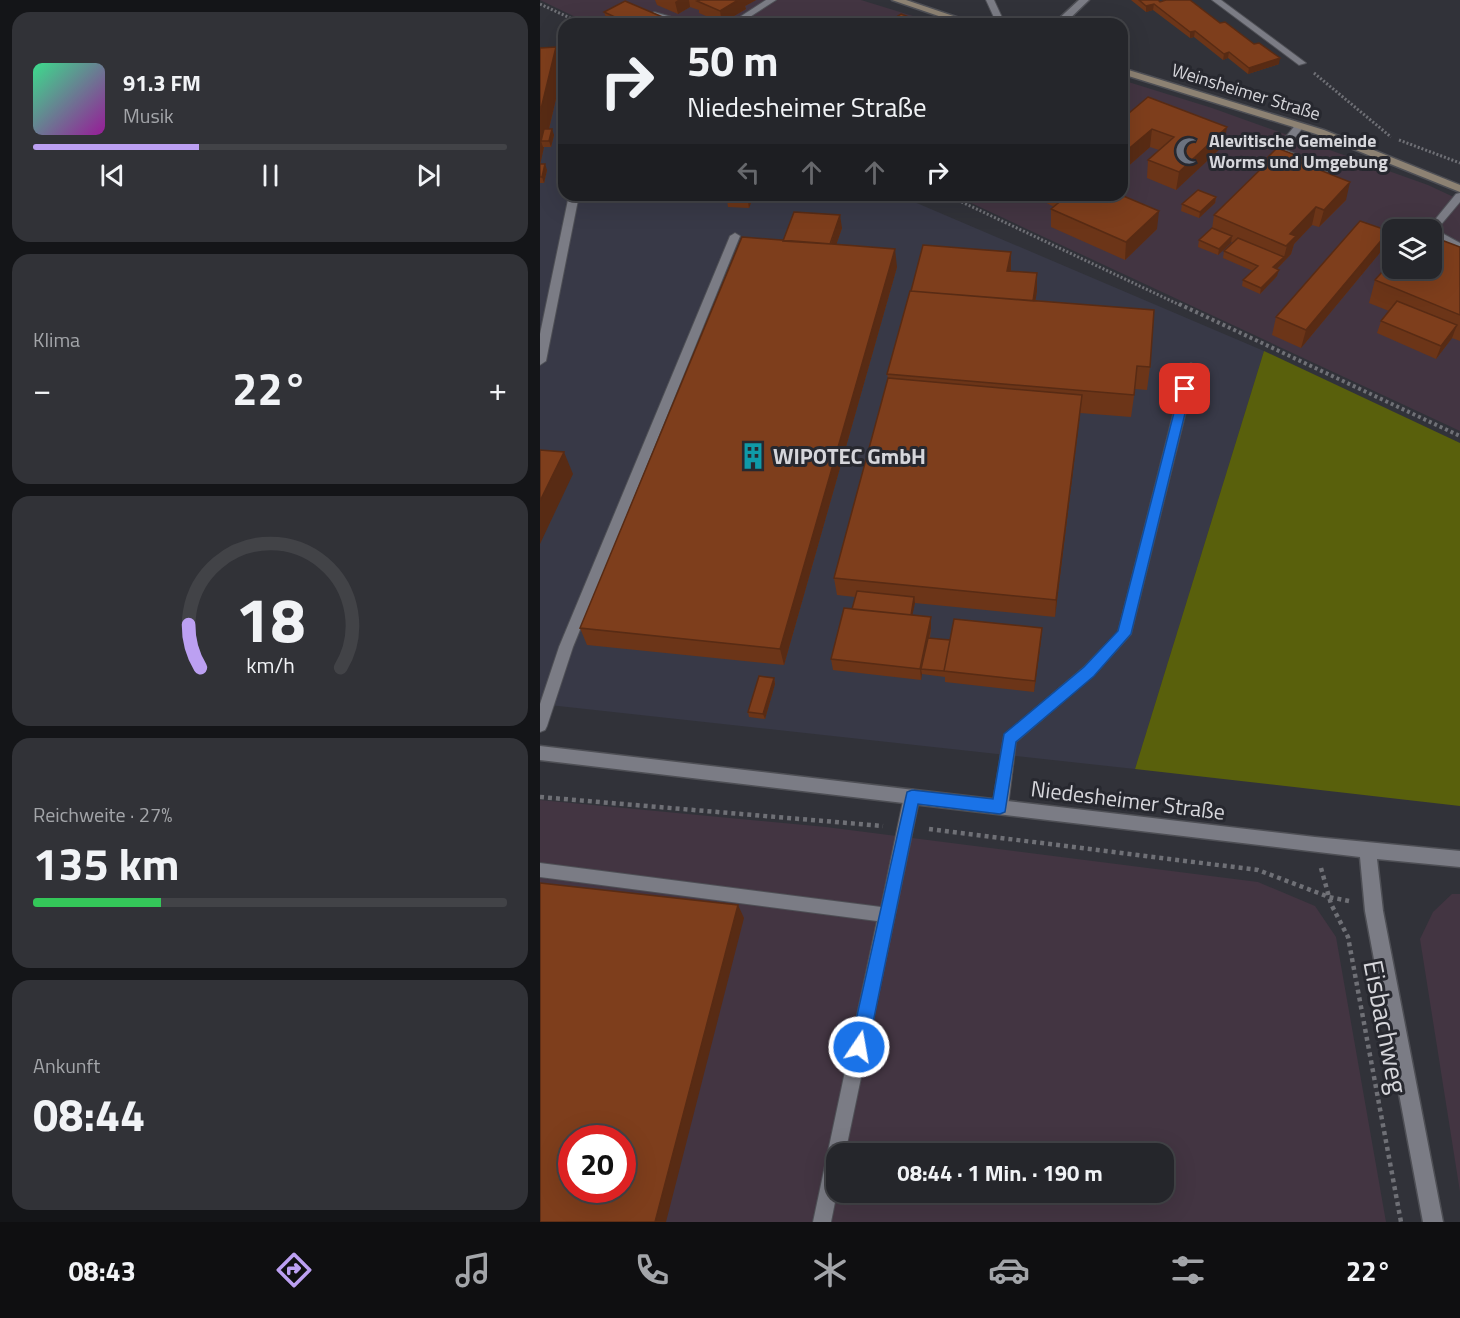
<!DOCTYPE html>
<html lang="de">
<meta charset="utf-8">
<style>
body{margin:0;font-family:"Titillium Web",sans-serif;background:#313237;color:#f1f3f6;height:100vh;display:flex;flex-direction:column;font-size:22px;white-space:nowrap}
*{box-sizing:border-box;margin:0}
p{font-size:20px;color:#a3a5a9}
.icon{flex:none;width:33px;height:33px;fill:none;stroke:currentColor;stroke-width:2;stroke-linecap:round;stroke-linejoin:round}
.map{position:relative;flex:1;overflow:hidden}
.sheet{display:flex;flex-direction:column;gap:12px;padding:12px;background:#141518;width:540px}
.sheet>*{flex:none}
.top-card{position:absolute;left:18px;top:18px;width:570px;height:183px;border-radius:18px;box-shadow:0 6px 24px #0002,0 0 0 2px #424347;background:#25262b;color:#f1f3f6;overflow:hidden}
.buttons{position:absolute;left:842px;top:219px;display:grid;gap:12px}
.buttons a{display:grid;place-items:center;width:60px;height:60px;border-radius:12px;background:#25262b;box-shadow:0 6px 24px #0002,0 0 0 2px #424347;font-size:30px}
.speed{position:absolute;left:18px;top:1125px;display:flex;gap:12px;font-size:30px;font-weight:700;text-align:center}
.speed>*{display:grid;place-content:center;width:78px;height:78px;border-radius:50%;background:#25262b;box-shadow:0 6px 24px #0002,0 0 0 2px #424347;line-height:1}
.speed .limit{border:9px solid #d22;background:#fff;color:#111}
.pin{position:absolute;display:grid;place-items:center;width:51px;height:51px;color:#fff;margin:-26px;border-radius:12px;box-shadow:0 3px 9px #0006}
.me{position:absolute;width:66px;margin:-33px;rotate:12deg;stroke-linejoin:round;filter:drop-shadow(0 0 4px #0008)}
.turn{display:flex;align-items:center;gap:21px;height:126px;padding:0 30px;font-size:27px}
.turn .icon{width:78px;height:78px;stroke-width:2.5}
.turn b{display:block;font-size:42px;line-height:51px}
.lanes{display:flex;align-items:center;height:57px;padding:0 30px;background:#0003;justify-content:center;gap:30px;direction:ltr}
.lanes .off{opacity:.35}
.big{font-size:45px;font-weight:700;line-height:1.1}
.sheet .tile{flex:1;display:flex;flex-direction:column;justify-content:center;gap:9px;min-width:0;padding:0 21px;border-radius:18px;background:#313237}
.sheet .dial{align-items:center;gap:0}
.dial svg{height:156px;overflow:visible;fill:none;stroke:#424347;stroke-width:7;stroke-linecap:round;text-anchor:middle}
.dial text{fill:#f1f3f6;stroke:none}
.song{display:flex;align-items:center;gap:18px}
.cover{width:72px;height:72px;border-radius:9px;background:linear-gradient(135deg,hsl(150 70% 55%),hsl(300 70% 35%))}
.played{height:6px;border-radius:3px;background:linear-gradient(90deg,#bca0f2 35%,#424347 35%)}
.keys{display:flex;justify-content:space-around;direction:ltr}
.heat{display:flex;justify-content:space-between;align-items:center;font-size:33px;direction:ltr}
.charge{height:9px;border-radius:4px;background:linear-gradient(90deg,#34c759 27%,#424347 0)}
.trip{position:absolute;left:286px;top:1143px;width:348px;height:60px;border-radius:18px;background:#25262b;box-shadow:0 6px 24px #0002,0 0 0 2px #424347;font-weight:700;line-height:60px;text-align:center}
.dock{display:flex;height:96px;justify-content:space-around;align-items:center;background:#0f0f11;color:#a3a5a9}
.dock .icon{width:42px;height:42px}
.dock .on{color:#bca0f2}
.dock b{font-size:27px;color:#f1f3f6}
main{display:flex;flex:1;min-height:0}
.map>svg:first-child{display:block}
.commercial{fill:#433542;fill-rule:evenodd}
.built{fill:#383947}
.green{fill:#59600c}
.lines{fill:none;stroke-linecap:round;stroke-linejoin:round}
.service-casing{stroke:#4e4f55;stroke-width:2}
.minor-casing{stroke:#4e4f55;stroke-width:3}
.secondary-casing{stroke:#4e4f55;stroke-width:3}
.path-far2{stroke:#6f7076;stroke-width:3;stroke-dasharray:2 2;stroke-linecap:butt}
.path-far1{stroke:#6f7076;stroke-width:4;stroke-dasharray:3 3;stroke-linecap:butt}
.path{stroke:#6f7076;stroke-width:4.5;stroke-dasharray:4 4;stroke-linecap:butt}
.service{fill:#7b7c85;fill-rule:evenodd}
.minor{fill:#7b7c85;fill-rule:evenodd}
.secondary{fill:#8d8273;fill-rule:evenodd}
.wall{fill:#6c3518}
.shaded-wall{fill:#582b14}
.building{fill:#7e3e1c;stroke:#582b14;stroke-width:1.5;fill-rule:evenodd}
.route{fill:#1a73e8;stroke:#114b97;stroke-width:1.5}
.labels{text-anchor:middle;stroke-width:6;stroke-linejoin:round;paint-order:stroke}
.far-street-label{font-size:18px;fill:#d6d6db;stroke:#27282f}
.far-poi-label{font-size:18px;font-weight:bold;fill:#d6d6db;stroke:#27282f;text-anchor:start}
.poi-label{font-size:22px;font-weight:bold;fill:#d6d6db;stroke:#27282f;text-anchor:start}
.street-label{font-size:22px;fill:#d6d6db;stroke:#27282f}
.near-street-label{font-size:27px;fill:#d6d6db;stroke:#27282f}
</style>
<main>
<section class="sheet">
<div class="tile">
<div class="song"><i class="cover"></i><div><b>91.3 FM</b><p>Musik</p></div></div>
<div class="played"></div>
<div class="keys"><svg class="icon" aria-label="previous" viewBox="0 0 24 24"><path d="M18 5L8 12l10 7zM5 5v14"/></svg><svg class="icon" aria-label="pause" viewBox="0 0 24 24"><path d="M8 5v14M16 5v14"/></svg><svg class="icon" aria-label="next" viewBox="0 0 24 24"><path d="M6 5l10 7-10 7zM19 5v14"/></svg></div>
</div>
<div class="tile"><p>Klima</p>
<div class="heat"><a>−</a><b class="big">22°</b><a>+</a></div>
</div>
<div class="tile dial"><svg viewBox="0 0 100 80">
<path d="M14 69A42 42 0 1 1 86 69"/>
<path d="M14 69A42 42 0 0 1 8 47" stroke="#bca0f2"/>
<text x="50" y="56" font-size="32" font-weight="700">18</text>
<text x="50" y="72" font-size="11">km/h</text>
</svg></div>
<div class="tile"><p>Reichweite · 27%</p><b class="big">135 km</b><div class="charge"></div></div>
<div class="tile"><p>Ankunft</p><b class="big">08:44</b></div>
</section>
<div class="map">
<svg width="920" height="1222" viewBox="0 0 920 1222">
<rect width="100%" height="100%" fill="#313239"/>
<path class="commercial" d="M0,0H321L399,24H50Z
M582,80L672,108L888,185L920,200V431L414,195H582ZM852,230H891V268H852Z
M0,800L286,827L718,882L775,906L796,937L846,1222H0ZM32,1138H82V1190H32ZM297,1154H624V1192H297Z
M912,894H920V1192L880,939L893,912Z"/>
<path class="built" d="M0,54L24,61V195H358L724,351L595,769L0,704Z"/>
<path class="green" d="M724,351L920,443V806L595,769Z"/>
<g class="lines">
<defs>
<path id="service" d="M226,0H236L199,24H189Z
M446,0H454L465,24H457Z
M672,0H681L766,63L759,65Z
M114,12L149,22L150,24H137L111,17L110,15Z
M0,58L24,63V69L0,64Z
M757,123L765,125L745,150L791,167V171H785L736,153V149Z
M920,193V202L899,227L900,232L920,243V250L891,236L889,227L916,194Z
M29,195H39L6,361L0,365V334Z
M195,233L200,236L33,647L7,726L5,730L0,732V704L19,647L190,236Z
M651,363L657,367L591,634L554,675L476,742L468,807L465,812L460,814L455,812L452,807L464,735L544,667L578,632L645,367Z
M372,789L377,791L380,796L305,1154H297V1192L291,1222H273L337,921L0,877V863L341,907L364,796L367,791Z"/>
<path id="minor" d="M539,0H549L524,24H513Z
M0,746L775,837L920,851V867L837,859L843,911L903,1222H883L825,911L820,857L0,760Z"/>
<path id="secondary" d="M352,0H366L437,24H422Z
M582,68L784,130L920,185V192L776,134L582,74Z"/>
</defs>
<use href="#service" class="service-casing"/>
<use href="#minor" class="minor-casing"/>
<use href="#secondary" class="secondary-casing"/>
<path class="path-far2" d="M0,4L43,24
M479,20L493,24
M774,73L851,137
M859,140L920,163
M407,195L642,306"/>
<path class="path-far1" d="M639,304L920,436"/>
<path class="path" d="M0,797L343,826
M389,829L718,870L789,897L809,901
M781,868L791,904L808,937L861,1222"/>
<use href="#service" class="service"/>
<use href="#minor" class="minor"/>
<use href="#secondary" class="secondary"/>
</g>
<path class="wall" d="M115,0H216L205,6L206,9L182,23L159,13V10L150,7L138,14L117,5Z
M591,0H618L620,2L680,23L739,64L708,74L688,58L683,60L654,37L650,38L613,10L606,12Z
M64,12L139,24H68Z
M0,48L23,69L9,129L14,135L11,147H4L0,164L7,170L4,183H0Z
M582,119L684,145L636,190L607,178L608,160L619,150L610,147L585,169L582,168Z
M722,163L764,164L806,200L779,227L772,225L754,244L751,254L737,269V276L720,294L702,286L703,280L713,271L683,258L684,251L693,243L691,242L678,255L658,247L659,240L672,229L674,215L721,169Z
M129,195H167V196L162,197V200H151V197L130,198Z
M189,195H214L209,208L188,207L187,200Z
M503,195L617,229L585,260L511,227V209L514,207L503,201Z
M676,197L675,203L659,218L641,211L642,204Z
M302,228L296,245L357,267L244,665L47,645L40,628L243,241Z
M849,231L843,249L761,348L732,335L736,317Z
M920,247V341L912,338L896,359L837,333L841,321L849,311L829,303L835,280L891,268Z
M470,271L497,291L495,301L610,367L607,390L595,389L591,417L540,413L515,617L375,603L372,615L391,628L390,638L410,640H501L494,692L405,682V677L382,674L381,680L293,670L291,659L312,609L315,597L297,595L294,578L348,378L347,374Z
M234,678L235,684L225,719L209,717L208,712Z"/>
<path class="shaded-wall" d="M138,0H149L150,7L138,14L135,2Z
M198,0H216L205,6L206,9L182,23L180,11Z
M614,4L613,10L606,12V6Z
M655,31L654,37L650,38V32Z
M16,47L23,69L6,141H1L3,147H4L0,165V113Z
M689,52L688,58L683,60L684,54Z
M740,58L739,64L708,74L709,68Z
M687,127L684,145L636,190L639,172Z
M12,129L14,135L11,147L9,141Z
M612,129L610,147L585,169L586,151Z
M5,164L7,170L4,183L2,177Z
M810,182L806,200L779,227L784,210Z
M211,195H214L209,208L208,202Z
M676,197L675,203L659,218L660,212Z
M776,207L772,225L754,244L751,254L732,274L733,267L744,257L750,234Z
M619,211L617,229L585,260L586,242Z
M300,215L302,228L293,254L289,250Z
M849,231L843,249L761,348L766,330Z
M692,236L691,243L678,255L679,249Z
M355,249L357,267L244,665L240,649Z
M471,252V270L467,289V271Z
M739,270L737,276L720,294L721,288Z
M497,273V291L492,323V305Z
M917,325L912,338L896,359L901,346Z
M542,395L540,413L515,617L516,600Z
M24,452L33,474L0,544V501Z
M374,597L375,603L370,626L369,620Z
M391,617V628L383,669H381L382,674L381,680L380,669Z
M502,628L501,640L494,692L495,681Z
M234,678L235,684L225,719L223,714Z
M198,905L204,918L126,1222H115Z"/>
<path class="building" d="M160,0H198L180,11L157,1Z
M599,0H618L620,2L626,0H650L680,23L685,22L714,44L719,43L740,58L709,68L689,52L684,54L655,31L650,32L614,4L606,6Z
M85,1L139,24H90L64,12Z
M361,14L387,24H345Z
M207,19L218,23L223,20L231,24H197Z
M16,47L0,113V48Z
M608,97L687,127L639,172L608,160L634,137L612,129L586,151L582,150V119Z
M4,129H12L9,141H1Z
M737,148L766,159L762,163L810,182L784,210L776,207L750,234L756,236L746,246L674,215L726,164L722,163Z
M0,164H5L2,177H0Z
M658,190L676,197L660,212L642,204Z
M189,195H211L208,202L187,200Z
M503,195H525L517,201Z
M528,195H581L619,211L586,242L511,209Z
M254,212L300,215L290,244L243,241Z
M820,221L849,231L766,330L736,317Z
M672,228L692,236L679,249L659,240Z
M202,237L355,249L240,649L40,628Z
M698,238L744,257L733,267L739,270L721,288L703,280L718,266L684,251Z
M904,241L920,247V315L835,280L852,261V268H891V257Z
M383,245L471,252L467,271L497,273L493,301L371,291Z
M370,291L614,310L610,367L597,366L594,395L347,374Z
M857,301L917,325L901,346L841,321Z
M348,378L542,395L516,600L294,578Z
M0,450L24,452L0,501Z
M317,591L374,597L371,615L312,609Z
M304,608L391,617L380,669L291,659Z
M414,619L502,628L495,681L404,671Z
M388,638L410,640L404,671L381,669Z
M219,676L234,678L223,714L208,712Z
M0,883L198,905L115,1222H0ZM32,1138H82V1190H32Z"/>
<path class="route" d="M645,385L651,389L591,634L554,676L476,742L465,812L460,814L378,804L328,1047L325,1053L319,1055L313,1053L310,1047L367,792L372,790L453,799L464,734L544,667L578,631L640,389Z"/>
<defs>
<symbol id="mosque-bare" viewBox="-9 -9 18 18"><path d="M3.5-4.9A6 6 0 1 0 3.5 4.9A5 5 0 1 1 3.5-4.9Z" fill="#6b7280" stroke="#27282f" stroke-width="2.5" paint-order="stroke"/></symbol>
<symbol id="building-bare" viewBox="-9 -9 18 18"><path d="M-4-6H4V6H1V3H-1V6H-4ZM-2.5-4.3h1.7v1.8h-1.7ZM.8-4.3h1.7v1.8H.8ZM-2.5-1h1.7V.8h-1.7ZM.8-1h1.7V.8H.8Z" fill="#0f9aa8" stroke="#27282f" stroke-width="2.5" paint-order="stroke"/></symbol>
</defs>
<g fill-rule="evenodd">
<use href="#mosque-bare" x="630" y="132" width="38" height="38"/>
<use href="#building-bare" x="194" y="437" width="38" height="38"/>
</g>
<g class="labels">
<g class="far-street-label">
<text transform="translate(706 92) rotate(17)" y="6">Weinsheimer Straße</text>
</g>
<g class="far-poi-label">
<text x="669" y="147">Alevitische Gemeinde<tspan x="669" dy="21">Worms und Umgebung</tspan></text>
</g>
<g class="poi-label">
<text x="233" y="464">WIPOTEC GmbH</text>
</g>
<g class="street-label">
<text transform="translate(588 800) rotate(7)" y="8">Niedesheimer Straße</text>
</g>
<g class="near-street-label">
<text transform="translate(845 1027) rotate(79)" y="9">Eisbachweg</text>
</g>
</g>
</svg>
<div class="buttons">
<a><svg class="icon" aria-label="layers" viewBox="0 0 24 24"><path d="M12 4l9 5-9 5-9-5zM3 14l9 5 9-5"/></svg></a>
</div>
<div class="speed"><div class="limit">20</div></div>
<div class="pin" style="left:645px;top:389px;background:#d93025"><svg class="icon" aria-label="arrive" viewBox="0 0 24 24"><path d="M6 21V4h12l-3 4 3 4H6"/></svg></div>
<svg class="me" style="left:319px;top:1047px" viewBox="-20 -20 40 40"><circle r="17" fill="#1a73e8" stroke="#fff" stroke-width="3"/><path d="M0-11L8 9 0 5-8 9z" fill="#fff"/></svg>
<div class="trip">08:44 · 1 Min. · 190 m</div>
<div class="top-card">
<div class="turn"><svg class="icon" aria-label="right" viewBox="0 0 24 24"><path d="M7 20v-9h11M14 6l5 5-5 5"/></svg><div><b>50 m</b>Niedesheimer Straße</div></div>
<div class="lanes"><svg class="icon off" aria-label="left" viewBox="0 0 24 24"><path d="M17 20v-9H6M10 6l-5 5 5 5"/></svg><svg class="icon off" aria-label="ahead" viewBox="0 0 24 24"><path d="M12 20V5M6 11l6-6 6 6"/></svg><svg class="icon off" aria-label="ahead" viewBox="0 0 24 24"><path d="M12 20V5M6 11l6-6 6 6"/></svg><svg class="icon" aria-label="right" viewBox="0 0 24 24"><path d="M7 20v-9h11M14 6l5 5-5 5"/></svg></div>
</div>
</div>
</main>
<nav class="dock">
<b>08:43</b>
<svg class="icon on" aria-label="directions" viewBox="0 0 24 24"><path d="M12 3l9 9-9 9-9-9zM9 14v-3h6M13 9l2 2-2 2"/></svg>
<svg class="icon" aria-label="music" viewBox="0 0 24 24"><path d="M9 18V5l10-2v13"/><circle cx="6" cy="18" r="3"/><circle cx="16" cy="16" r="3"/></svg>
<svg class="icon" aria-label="phone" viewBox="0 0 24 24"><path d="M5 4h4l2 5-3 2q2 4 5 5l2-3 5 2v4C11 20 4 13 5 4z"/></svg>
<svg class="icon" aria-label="climate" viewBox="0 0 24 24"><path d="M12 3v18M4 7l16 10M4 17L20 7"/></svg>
<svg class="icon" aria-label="car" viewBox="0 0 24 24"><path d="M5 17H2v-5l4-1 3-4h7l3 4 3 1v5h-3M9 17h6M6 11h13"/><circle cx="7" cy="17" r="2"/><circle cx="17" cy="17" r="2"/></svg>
<svg class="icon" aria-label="filters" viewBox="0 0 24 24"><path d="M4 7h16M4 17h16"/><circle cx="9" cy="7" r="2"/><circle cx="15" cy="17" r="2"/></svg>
<b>22°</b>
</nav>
